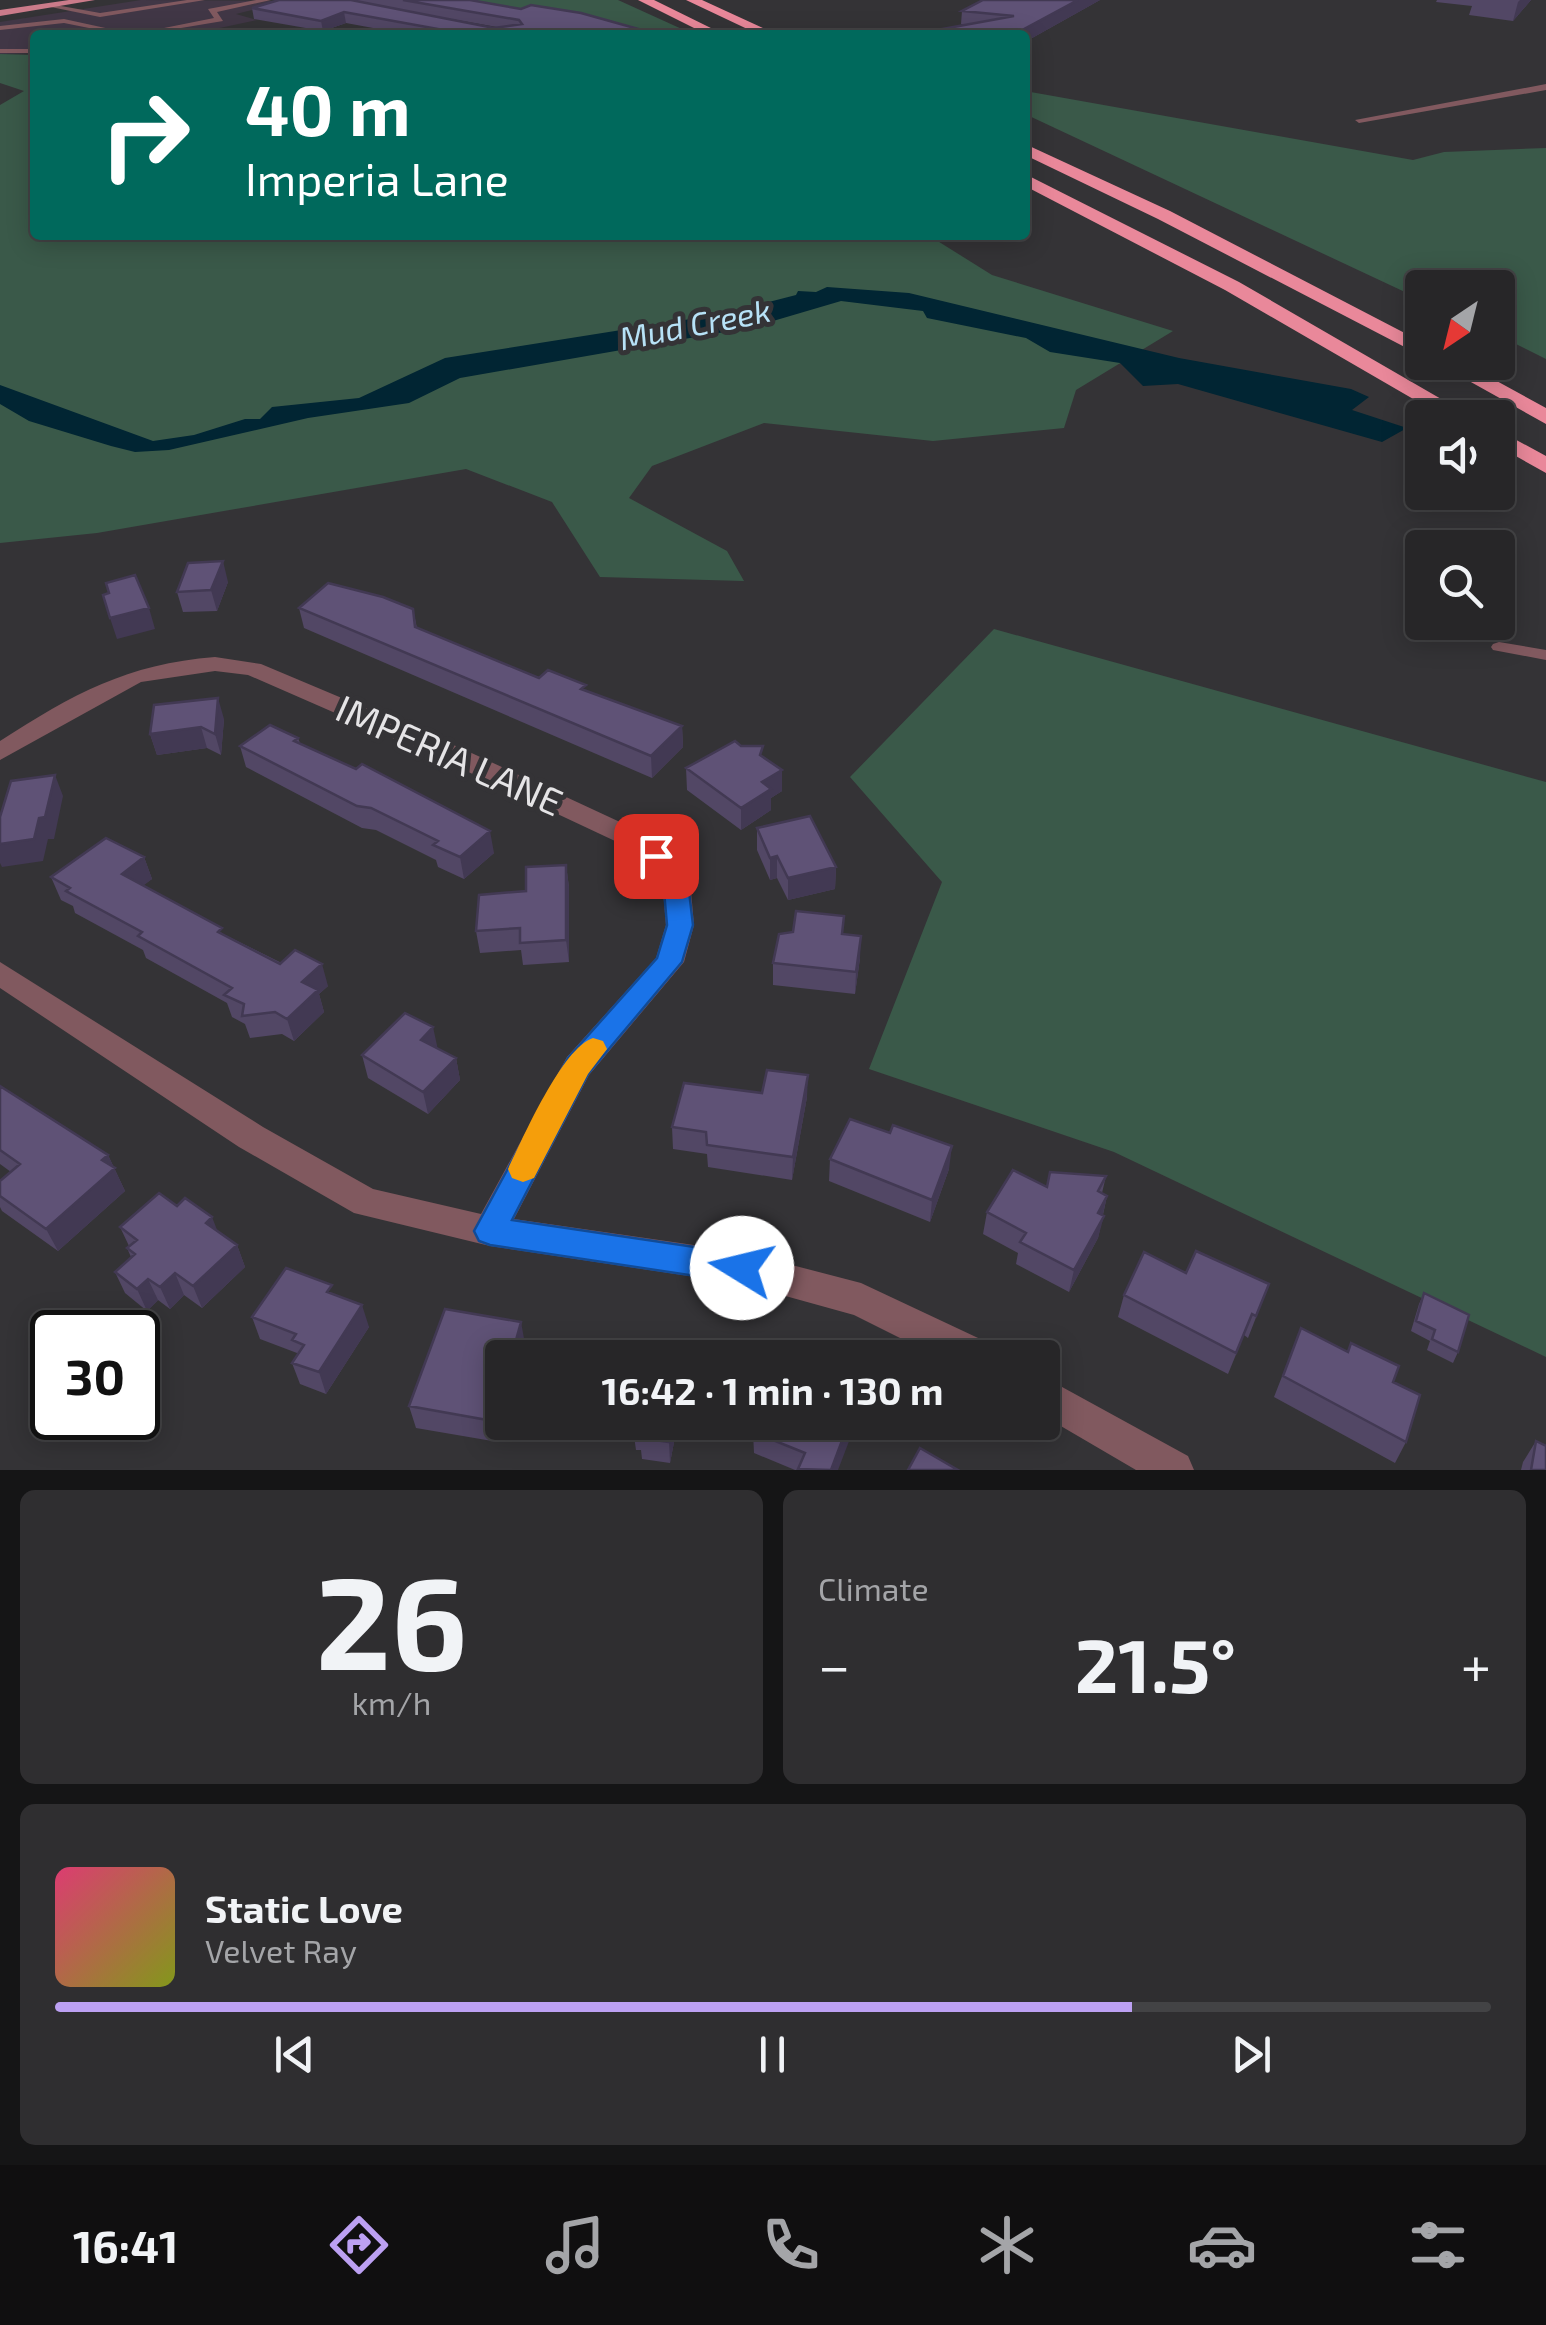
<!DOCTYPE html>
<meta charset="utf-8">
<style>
body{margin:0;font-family:"Exo 2",sans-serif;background:#2f2e30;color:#f1f3f6;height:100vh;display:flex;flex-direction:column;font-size:38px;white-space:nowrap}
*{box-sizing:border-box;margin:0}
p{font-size:32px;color:#a4a5a8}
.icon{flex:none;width:55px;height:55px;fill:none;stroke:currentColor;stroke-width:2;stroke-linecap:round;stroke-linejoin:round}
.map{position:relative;height:1470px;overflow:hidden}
.side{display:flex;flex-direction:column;gap:20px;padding:20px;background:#151516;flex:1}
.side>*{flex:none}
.guide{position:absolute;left:30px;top:30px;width:1000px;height:210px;border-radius:10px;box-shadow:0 5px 25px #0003,0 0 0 2px #434345;background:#00695c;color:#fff;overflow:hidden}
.needle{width:65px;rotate:215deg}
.fabs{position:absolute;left:1405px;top:270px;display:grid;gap:20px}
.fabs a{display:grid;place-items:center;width:110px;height:110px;border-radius:10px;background:#272628;box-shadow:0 5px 25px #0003,0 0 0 2px #434345;font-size:50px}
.speed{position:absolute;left:30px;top:1310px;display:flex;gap:20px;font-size:50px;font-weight:700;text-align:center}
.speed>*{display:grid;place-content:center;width:130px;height:130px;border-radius:50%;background:#272628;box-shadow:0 5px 25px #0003,0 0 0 2px #434345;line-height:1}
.speed .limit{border:5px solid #111;border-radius:15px;background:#fff;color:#111}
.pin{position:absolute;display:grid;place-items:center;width:85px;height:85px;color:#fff;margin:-42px;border-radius:20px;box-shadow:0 5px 15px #0006}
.me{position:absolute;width:110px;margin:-55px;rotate:279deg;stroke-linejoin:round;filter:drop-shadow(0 0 8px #0008)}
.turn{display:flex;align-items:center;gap:35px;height:210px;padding:0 50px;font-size:45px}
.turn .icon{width:130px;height:130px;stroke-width:2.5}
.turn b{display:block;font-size:70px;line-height:85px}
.big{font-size:75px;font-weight:700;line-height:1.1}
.side .widget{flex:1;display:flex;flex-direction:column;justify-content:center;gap:15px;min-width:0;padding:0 35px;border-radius:15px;background:#2f2e30}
.side .dial{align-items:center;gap:0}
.dial b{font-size:130px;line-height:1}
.song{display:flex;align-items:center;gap:30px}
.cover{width:120px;height:120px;border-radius:15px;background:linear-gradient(135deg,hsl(340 70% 55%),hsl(70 70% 35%))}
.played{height:10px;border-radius:5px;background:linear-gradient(90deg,#bca0f2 75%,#434345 75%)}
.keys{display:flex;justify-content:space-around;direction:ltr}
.heat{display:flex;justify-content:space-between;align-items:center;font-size:55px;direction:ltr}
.side .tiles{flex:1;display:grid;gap:20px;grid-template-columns:1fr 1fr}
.widget:last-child{grid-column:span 2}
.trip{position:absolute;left:485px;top:1340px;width:575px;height:100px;border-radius:10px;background:#272628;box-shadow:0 5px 25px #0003,0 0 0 2px #434345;font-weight:700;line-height:100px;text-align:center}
.dock{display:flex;height:160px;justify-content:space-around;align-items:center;background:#100f10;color:#a4a5a8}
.dock .icon{width:70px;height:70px}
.dock .current{color:#bca0f2}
.dock b{font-size:45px;color:#f1f3f6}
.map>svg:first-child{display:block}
.commercial{fill:#413746}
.green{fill:#3a5949}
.water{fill:#012533}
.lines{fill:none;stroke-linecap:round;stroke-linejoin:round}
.lane{fill:#81595f;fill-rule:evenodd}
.street{fill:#81595f;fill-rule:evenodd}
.primary{fill:#cb7b8a;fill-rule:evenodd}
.highway{fill:#e9889a;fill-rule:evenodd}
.wall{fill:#524765;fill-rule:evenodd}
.shaded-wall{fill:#423953}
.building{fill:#5f5276;stroke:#423953;stroke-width:2.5}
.route{fill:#1a73e8;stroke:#114b97;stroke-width:2.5}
.slow{fill:#f59e0b}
.labels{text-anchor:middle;stroke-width:10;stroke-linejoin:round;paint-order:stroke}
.far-water-label{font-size:32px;font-style:italic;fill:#b7e2f7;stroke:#343336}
.street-label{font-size:38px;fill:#e5e4e6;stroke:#343336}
</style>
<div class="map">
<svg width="1546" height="1470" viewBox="0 0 1546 1470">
<rect width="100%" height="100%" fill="#343336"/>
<path class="commercial" d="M141,0L288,1L236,14L257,20L187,35L124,31L109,35H35V53L0,54V22Z"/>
<path class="green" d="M464,0H618L695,35H662L580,13L563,18Z
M0,54L35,55V235H928L992,275L1173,331L1076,390L1064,428L933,441L764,423L652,466L629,498L727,551L744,581L600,577L552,502L466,469L97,533L0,543V105L24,91L0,83Z
M1025,91L1413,160L1444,152L1546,148V359L1498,335V288H1422V300L1025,114Z
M994,629L1546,782V1357L1114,1152L869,1069L942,882L850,777Z"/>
<path class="water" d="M827,287L909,293L1179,358L1351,389L1369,397L1352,410L1407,428L1382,442L1178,384L1143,386L1120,363L1050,352L1026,338L927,318L923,311L841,301L753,327L460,378L409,403L308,418L169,450L135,452L111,446L29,421L0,404V385L153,441L194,435L245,419H260L272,407L359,398L445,358L722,314L796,295L798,291L816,292Z"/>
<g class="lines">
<path class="lane" d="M187,0H205L100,17L46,6L50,4L100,13Z
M256,0H271L217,12L223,21L163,31L159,29L214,18L208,9Z
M64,19L110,29L101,35H91L99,30L64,23L0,30V26Z
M0,49H35V53H0Z
M1546,84V90L1359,123L1355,120Z
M1499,642L1546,650V660L1493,650L1491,647L1493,644Z"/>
<path class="street" d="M215,657L261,664L463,749L635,829L666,849L691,891L694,925L684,962L589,1075L514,1219L742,1252L861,1283L993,1345L999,1358H940L854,1315L742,1284L490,1246L354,1213L239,1147L0,988V962L263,1127L373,1189L481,1214L567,1057L656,958L666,925L663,891L646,863L615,841L445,761L248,675L215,671L141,682L0,760V741C73,694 127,664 215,657Z
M1042,1376L1188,1456L1194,1470H1136L1042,1415Z"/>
<path class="primary" d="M69,0H95L0,16V10Z"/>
<path class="highway" d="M638,0H654L719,32L708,35Z
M686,0H702L778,35H760Z
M1025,144L1170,211L1422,342V356L1158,219L1025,155Z
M1025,174L1239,282L1474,418H1446L1225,290L1025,186Z
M1435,362H1462L1546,408V424Z
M1498,430L1546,456V473L1498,446Z"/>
</g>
<path class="wall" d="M279,0H470L649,35H411L346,23L323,31L254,19L252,8ZM417,13L497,27L494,28Z
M1100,0L1025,42V35H915L965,25L961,24L962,11Z
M1437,0H1531L1513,21L1469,15L1472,6L1436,2Z
M228,582L217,611L183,612L177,592Z
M299,608L413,609L417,628L539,678L587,691L682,726L683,747L652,778L304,628Z
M224,719L221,755L207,748L157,755L150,734Z
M298,738L300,743L494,853L464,879L438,867L436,860L376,830L362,828L246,767L240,746Z
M741,746L763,757L782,770V791L771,798V810L741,830L687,790L686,768Z
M757,828L836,867L835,889L788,900L777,878L770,880L757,850Z
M144,857L152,879L143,885L225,935L328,986L319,994L324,1012L294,1041L282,1034L250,1038L245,1024L232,1017L227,1003L146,958L143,950L75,913L73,906L61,900L51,877Z
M566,865L569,887V962L523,965L521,950L480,953L476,931L526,891Z
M843,934L860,958L855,994L773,985V963Z
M362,1055L456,1058L460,1080L428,1114L368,1078Z
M0,1086L108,1155L125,1191L58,1251L2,1211L0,1207V1181L11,1172L0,1164Z
M762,1093L807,1097L792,1180L708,1167L707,1154L673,1149L672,1127Z
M890,1133L949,1169L930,1222L829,1181L830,1159Z
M1106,1176L1102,1193L1107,1196L1098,1238L1069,1292L1016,1264L1018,1253L983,1234L987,1212L1047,1187Z
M177,1206L237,1245L245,1267L202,1308L184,1295L170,1309L158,1300L147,1311L125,1293L115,1272L131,1257L127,1248L129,1246L120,1227Z
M1186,1273L1269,1284L1248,1338L1244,1335L1228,1374L1118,1317L1124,1295Z
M1424,1293L1458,1352L1453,1363L1427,1350L1430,1341L1411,1331L1419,1304Z
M336,1295L369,1327L326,1394L300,1384L292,1363L298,1355L297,1353L260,1339L252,1317Z
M1301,1328L1393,1382L1406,1442L1395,1463L1274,1397Z
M525,1344L521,1358H502L498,1442L416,1428L409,1406Z
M632,1422H682L680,1437H675L670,1463L642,1459L641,1450H636Z
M758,1422L838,1470H795L754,1453L753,1432Z
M1536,1441L1546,1470H1521L1523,1462Z"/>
<path class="shaded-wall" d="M1078,0H1100L1025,42V35H1013Z
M1520,0H1531L1513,21L1518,2Z
M344,12L346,23L323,31L321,21Z
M223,561L228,582L217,611L211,590Z
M149,608L155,629L117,639L110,618Z
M218,698L224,719L221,755L215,734Z
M682,726L683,747L652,778L651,756Z
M201,727L207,748L157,755L150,734Z
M782,770V791L771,798V810L741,830V808L762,782Z
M55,775L63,796L54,839H48L43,861L2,867L0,863V844L39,818Z
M490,831L494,853L464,879L460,857Z
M777,856V878L770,880V858Z
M144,857L152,879L130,896L122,874Z
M566,865L569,887V962L566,940Z
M836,867L835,889L788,900V878Z
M861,936L860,958L855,994L856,972Z
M322,964L328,986L319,994L324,1012L294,1041L287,1019L302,982Z
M433,1027L438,1050L421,1040Z
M456,1058L460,1080L428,1114L423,1092Z
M808,1075L807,1097L792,1180L793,1157Z
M952,1146L949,1169L930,1222L932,1200Z
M108,1155L125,1191L58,1251L46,1229Z
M1107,1196L1102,1218L1098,1213Z
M1104,1216L1098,1238L1069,1292L1074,1270Z
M212,1217L221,1240L206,1223Z
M237,1245L245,1267L202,1308L193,1286Z
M175,1273L184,1295L170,1309L160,1287Z
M148,1279L158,1300L147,1311L137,1289Z
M362,1305L369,1327L326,1394L319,1372Z
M521,1322L525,1344L521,1358H511Z
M502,1387L503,1422L498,1442L493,1421Z
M672,1422H674L675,1437L670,1463L669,1442Z
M849,1422L856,1423L838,1470H831Z"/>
<path class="building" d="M279,0H351L494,28L522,24L519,20L403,0H470L521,9L531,5L581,13L649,32L641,35H471L344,12L321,21L252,8Z
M983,0H1078L1013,35L915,34L1014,16L962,11Z
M223,561L211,590L177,592L188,563Z
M135,575L149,608L110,618L103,595L109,593L106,583Z
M328,583L383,597L413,609L415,627L539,678L548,670L586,685L581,689L682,726L651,756L299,608Z
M218,698L215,734L201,727L150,734L154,705Z
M270,725L298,738L294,741L356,769L362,764L490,831L460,857L433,845L438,841L371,808L357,806L240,746Z
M735,741L741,746H763L760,755L782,770L762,782L771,789L741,808L686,768Z
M55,775L45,817L39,818L34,839L0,844V817L11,781Z
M810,816L836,867L788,878L777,856L770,858L757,828Z
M106,838L144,857L122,874L222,928L218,932L280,964L295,950L322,964L302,982L318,990L287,1019L275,1012L242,1016L244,1004L224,995L232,988L138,936L142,932L66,891L70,888L51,877Z
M566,865V940L520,943V928L476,931L479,895L526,891V867Z
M796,911L844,916L842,934L861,936L856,972L773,963L779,934L793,932Z
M405,1013L433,1027L421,1040L456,1058L423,1092L362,1055Z
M767,1070L808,1075L793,1157L707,1145L706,1132L672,1127L684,1083L762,1093Z
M0,1086L108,1155L102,1160L115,1168L46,1229L0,1196V1181L20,1164L0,1150Z
M850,1119L890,1133L893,1125L952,1146L932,1200L830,1159Z
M1013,1170L1047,1187L1050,1172L1106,1176L1098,1191L1107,1196L1098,1213L1104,1216L1074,1270L1020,1242L1026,1233L987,1212Z
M159,1193L177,1206L185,1198L212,1217L206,1223L237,1245L193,1286L175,1273L160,1287L148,1279L137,1289L115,1272L135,1254L127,1248L137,1240L120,1227Z
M1196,1251L1269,1284L1256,1316L1252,1314L1236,1353L1124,1295L1144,1252L1186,1273Z
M286,1268L332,1285L327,1292L362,1305L319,1372L292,1363L304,1345L292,1340L296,1334L252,1317Z
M1424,1293L1469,1315L1458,1352L1432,1339L1435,1330L1416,1321Z
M445,1309L521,1322L511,1358H502V1387L493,1421L409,1406Z
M1301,1328L1348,1352L1351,1343L1399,1366L1393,1382L1420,1395L1406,1442L1283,1376Z
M594,1341L652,1348L650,1355L667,1358H590Z
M635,1422H672L669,1442L640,1438L642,1429H634Z
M758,1422H849L831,1470L798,1469L805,1453L753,1432Z
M1536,1441L1546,1446V1470H1531Z
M920,1448L958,1470H908Z"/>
<path class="route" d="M656,847L665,850L689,891L693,925L682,962L588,1074L512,1220L742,1254L754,1258L759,1268L754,1279L742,1283L490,1245L479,1241L474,1231L568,1058L657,958L667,925L664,891L643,856Z"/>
<path class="slow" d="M593,1038L603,1041L607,1049L588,1074L534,1178L523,1182L512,1178L508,1169C523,1138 562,1048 593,1038Z"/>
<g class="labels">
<g class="far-water-label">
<text transform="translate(695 325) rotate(-11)" y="11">Mud Creek</text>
</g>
<g class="street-label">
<text transform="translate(449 756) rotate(24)" y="13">IMPERIA LANE</text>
</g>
</g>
</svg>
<div class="fabs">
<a><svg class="needle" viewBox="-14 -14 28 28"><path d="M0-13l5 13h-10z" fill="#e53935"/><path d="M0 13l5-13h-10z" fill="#a4a5a8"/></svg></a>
<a><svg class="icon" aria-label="sound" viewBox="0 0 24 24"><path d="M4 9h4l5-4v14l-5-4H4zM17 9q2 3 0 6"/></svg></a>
<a><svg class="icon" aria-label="search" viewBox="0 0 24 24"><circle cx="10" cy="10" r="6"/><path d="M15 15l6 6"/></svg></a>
</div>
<div class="speed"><div class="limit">30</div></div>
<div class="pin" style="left:656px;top:856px;background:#d93025"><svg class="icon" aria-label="arrive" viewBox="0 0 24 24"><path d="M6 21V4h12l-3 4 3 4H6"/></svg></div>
<svg class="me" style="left:742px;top:1268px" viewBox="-20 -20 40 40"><circle r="19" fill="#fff"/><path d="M0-13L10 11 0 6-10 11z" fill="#1a73e8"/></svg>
<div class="trip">16:42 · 1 min · 130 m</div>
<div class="guide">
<div class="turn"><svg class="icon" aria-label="right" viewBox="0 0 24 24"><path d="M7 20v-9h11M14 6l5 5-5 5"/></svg><div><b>40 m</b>Imperia Lane</div></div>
</div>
</div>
<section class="side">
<div class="tiles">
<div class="widget dial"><b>26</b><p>km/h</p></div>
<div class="widget"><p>Climate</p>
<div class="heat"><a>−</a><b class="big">21.5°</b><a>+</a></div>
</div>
<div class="widget">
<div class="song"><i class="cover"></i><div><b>Static Love</b><p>Velvet Ray</p></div></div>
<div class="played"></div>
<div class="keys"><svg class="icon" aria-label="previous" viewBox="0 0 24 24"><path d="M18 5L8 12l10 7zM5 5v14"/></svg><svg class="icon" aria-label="pause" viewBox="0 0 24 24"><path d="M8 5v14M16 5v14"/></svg><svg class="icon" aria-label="next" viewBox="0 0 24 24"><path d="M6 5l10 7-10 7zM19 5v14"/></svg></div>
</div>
</div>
</section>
<nav class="dock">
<b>16:41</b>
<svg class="icon current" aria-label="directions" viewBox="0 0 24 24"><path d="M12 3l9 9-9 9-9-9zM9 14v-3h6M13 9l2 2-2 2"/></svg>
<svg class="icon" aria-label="music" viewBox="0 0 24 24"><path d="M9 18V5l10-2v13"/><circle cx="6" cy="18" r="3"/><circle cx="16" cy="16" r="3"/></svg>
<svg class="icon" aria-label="phone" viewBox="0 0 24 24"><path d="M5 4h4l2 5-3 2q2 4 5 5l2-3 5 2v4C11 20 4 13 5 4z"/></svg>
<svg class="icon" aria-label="climate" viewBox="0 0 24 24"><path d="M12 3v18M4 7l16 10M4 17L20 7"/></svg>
<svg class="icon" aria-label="car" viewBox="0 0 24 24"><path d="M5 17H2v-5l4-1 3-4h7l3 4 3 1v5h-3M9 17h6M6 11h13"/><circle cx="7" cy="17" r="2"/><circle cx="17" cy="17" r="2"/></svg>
<svg class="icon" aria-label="filters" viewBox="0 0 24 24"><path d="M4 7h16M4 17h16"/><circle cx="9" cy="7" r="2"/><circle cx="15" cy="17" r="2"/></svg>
</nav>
